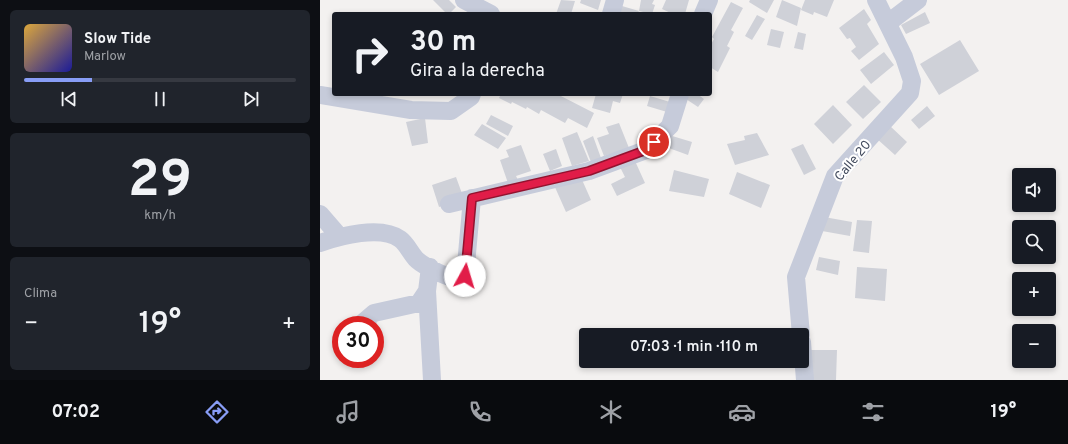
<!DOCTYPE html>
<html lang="es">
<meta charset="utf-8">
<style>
body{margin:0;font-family:Overpass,sans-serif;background:#20242c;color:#f1f3f6;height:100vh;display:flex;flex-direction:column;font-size:15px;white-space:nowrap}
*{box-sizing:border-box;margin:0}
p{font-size:13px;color:#9ea1a6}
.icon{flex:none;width:22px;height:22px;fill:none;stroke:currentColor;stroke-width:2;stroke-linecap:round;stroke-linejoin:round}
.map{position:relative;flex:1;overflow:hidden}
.panel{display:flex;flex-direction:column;gap:10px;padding:10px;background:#0d0f14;width:320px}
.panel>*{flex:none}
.banner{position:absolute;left:12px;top:12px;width:380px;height:84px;border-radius:4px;box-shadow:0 2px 6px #0003;background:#171b24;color:#f1f3f6;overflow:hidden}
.controls{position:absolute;left:692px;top:168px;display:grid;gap:8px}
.controls a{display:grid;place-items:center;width:44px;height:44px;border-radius:4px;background:#171b24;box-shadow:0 2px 6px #0003;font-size:20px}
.speed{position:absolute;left:12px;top:316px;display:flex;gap:8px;font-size:20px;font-weight:700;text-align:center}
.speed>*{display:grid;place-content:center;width:52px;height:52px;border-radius:50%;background:#171b24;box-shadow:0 2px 6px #0003;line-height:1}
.speed .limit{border:6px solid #d22;background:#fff;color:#111}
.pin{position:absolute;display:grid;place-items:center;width:34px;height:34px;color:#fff;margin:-17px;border:2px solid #fff;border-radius:50%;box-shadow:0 1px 4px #0007}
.me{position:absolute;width:44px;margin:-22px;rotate:6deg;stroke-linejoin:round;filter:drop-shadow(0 0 3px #0008)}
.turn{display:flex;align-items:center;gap:14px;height:84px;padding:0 12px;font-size:18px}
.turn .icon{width:52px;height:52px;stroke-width:2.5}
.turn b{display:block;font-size:28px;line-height:34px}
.big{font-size:30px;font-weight:600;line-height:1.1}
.panel .widget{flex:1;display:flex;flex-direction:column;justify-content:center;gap:6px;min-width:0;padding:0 14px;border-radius:6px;background:#20242c}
.panel .dial{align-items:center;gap:0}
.dial b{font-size:52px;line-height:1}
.song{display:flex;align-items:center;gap:12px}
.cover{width:48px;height:48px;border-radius:6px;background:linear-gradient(135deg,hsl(40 70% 55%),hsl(240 70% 35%))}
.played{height:4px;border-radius:2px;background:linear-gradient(90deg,#889df6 25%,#363941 25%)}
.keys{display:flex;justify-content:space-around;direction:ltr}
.heat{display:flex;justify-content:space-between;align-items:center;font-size:22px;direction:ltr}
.trip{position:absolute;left:259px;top:328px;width:230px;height:40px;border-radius:4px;background:#171b24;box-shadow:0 2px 6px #0003;font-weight:600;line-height:40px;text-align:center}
.menu{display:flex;height:64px;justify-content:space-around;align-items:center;background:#090b0e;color:#9ea1a6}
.menu .icon{width:28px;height:28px}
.menu .active{color:#889df6}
.menu b{font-size:18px;color:#f1f3f6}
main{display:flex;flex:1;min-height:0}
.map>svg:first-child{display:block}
.building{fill:#cfd1d8}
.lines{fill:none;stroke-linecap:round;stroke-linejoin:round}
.street{stroke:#c6cbda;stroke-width:18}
.route-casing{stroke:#92132f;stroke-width:10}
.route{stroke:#e11d48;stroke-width:7}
.labels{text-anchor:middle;stroke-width:4;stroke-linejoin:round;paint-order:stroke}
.street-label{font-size:13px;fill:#464e60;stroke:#fff}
</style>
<main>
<section class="panel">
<div class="widget">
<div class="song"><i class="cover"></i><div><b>Slow Tide</b><p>Marlow</p></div></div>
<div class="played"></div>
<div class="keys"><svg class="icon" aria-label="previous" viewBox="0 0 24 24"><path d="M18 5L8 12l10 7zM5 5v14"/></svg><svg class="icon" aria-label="pause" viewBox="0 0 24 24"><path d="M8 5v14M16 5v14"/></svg><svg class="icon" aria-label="next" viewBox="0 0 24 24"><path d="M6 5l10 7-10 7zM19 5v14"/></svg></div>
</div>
<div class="widget dial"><b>29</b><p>km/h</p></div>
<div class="widget"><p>Clima</p>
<div class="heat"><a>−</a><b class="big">19°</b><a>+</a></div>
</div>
</section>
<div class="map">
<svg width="748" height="380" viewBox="0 0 748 380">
<rect width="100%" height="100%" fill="#f3f1f0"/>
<path class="building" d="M113,0H129L136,7L129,14H127Z
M241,0L255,1L251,14H236Z
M261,0H281L278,10L260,3Z
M321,0H334L332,4L335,5L332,14L319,11Z
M346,0H369L365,14H353L342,9Z
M430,0H454L447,13L429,2Z
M462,0L481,8L477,26L456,17Z
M485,0H514L507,17L494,12L493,15L481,10Z
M411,2L423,8L411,30L414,32L407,46L410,48L398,72L390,67V46L394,39L392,37Z
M302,6L319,11L317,14H299Z
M544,9L551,20L547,24L559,44L539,60L531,51L536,47L530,38L527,39L519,28Z
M605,12L610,23L586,34L581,25Z
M437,15L445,19L432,40L425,36Z
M451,29L464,32L460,48L447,45Z
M478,32L486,34L483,50L474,48Z
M640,40L659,71L619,95L600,64Z
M564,52L574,65L551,84L540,70Z
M544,85L561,102L543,119L526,102Z
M181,94H237L274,113L267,128L248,118L245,123L221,110L219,114L207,107L206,109L192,102L191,104L179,98Z
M276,94H303L300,103L293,101L290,113L272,108Z
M370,94H377L384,99L378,107L366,99Z
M330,96L350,102L347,112L327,106Z
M513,105L532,125L513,144L494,124Z
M607,106L615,116L599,129L591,120Z
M171,115L193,126L188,136L166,124Z
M105,118L108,143L92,146L86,122Z
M299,123L309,148L284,156L277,138L289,134L286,127Z
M162,124L186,138L178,149L154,135Z
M569,125L587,142L575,155L556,138Z
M257,132L269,161L252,166L242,138Z
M437,133L449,155L415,165L407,144L425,140L424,136Z
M349,135L372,142L368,155L346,147Z
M273,136L281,158L271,162L263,141Z
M483,144L496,169L484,175L471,149Z
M201,145L211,171L196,176L199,182L189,186L180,160L189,157L186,150Z
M236,149L242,166L230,171L223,154Z
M315,161L325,183L297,196L291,184L305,177L300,167Z
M354,170L389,179L384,197L349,191Z
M417,172L450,185L441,208L409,194Z
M259,173L271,200L246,212L234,185Z
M136,177L144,199L119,207L112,185Z
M504,217L532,222L530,236L502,231Z
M537,220L552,221L549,253L533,251Z
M499,257L520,261L518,275L496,270Z
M537,267L567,269L565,301L535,298Z
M490,350H517L516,380H489Z"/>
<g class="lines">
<path class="street" d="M144,0L171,14
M291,14L295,0
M383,14L389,0
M568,23L598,0
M0,95L91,110L131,111L151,97L152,94
M129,204L269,171L326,150L350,126L360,94
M0,214L19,236
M0,243C20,236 61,225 80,239C87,244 91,254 97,260C106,268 131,279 141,280L145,276L152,198
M107,291L112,380
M40,325L54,313L99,303L107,291L110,267
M481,335L476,277L515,176L590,93L592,81L584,57L556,0
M482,342L485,380"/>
</g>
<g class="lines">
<defs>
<path id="route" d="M145,276L152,198L269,171L326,150L334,142"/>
</defs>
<use href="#route" class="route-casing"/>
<use href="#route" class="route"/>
</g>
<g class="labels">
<g class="street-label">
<text transform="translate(532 160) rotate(-50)" y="5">Calle 20</text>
</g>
</g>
</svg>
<div class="controls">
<a><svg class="icon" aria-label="sound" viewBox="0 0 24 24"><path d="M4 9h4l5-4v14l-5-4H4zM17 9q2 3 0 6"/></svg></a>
<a><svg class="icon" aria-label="search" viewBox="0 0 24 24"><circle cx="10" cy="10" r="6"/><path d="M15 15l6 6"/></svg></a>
<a>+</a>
<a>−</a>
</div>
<div class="speed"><div class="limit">30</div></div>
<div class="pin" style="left:334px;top:142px;background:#d93025"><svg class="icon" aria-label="arrive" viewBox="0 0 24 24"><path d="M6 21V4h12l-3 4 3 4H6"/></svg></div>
<svg class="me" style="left:145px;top:276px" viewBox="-20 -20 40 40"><circle r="19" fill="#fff"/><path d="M0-13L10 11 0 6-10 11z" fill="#e11d48"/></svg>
<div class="trip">07:03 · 1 min · 110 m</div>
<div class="banner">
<div class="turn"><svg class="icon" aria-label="right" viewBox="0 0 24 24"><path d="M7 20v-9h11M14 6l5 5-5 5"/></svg><div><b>30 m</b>Gira a la derecha</div></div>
</div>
</div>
</main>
<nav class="menu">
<b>07:02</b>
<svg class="icon active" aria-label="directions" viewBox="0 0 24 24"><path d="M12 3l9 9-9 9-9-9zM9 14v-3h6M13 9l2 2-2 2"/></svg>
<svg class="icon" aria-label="music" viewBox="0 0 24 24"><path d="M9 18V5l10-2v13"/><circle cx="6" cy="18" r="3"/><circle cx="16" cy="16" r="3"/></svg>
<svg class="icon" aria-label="phone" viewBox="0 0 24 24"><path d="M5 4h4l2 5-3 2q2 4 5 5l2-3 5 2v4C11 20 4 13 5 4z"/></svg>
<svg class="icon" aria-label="climate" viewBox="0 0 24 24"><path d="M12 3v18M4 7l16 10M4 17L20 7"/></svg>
<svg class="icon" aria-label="car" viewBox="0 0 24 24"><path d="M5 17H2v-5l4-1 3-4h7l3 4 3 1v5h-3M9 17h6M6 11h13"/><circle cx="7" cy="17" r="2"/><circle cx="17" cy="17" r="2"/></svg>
<svg class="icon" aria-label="filters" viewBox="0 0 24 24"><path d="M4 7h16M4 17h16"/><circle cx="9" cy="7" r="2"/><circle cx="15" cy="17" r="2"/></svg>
<b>19°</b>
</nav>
